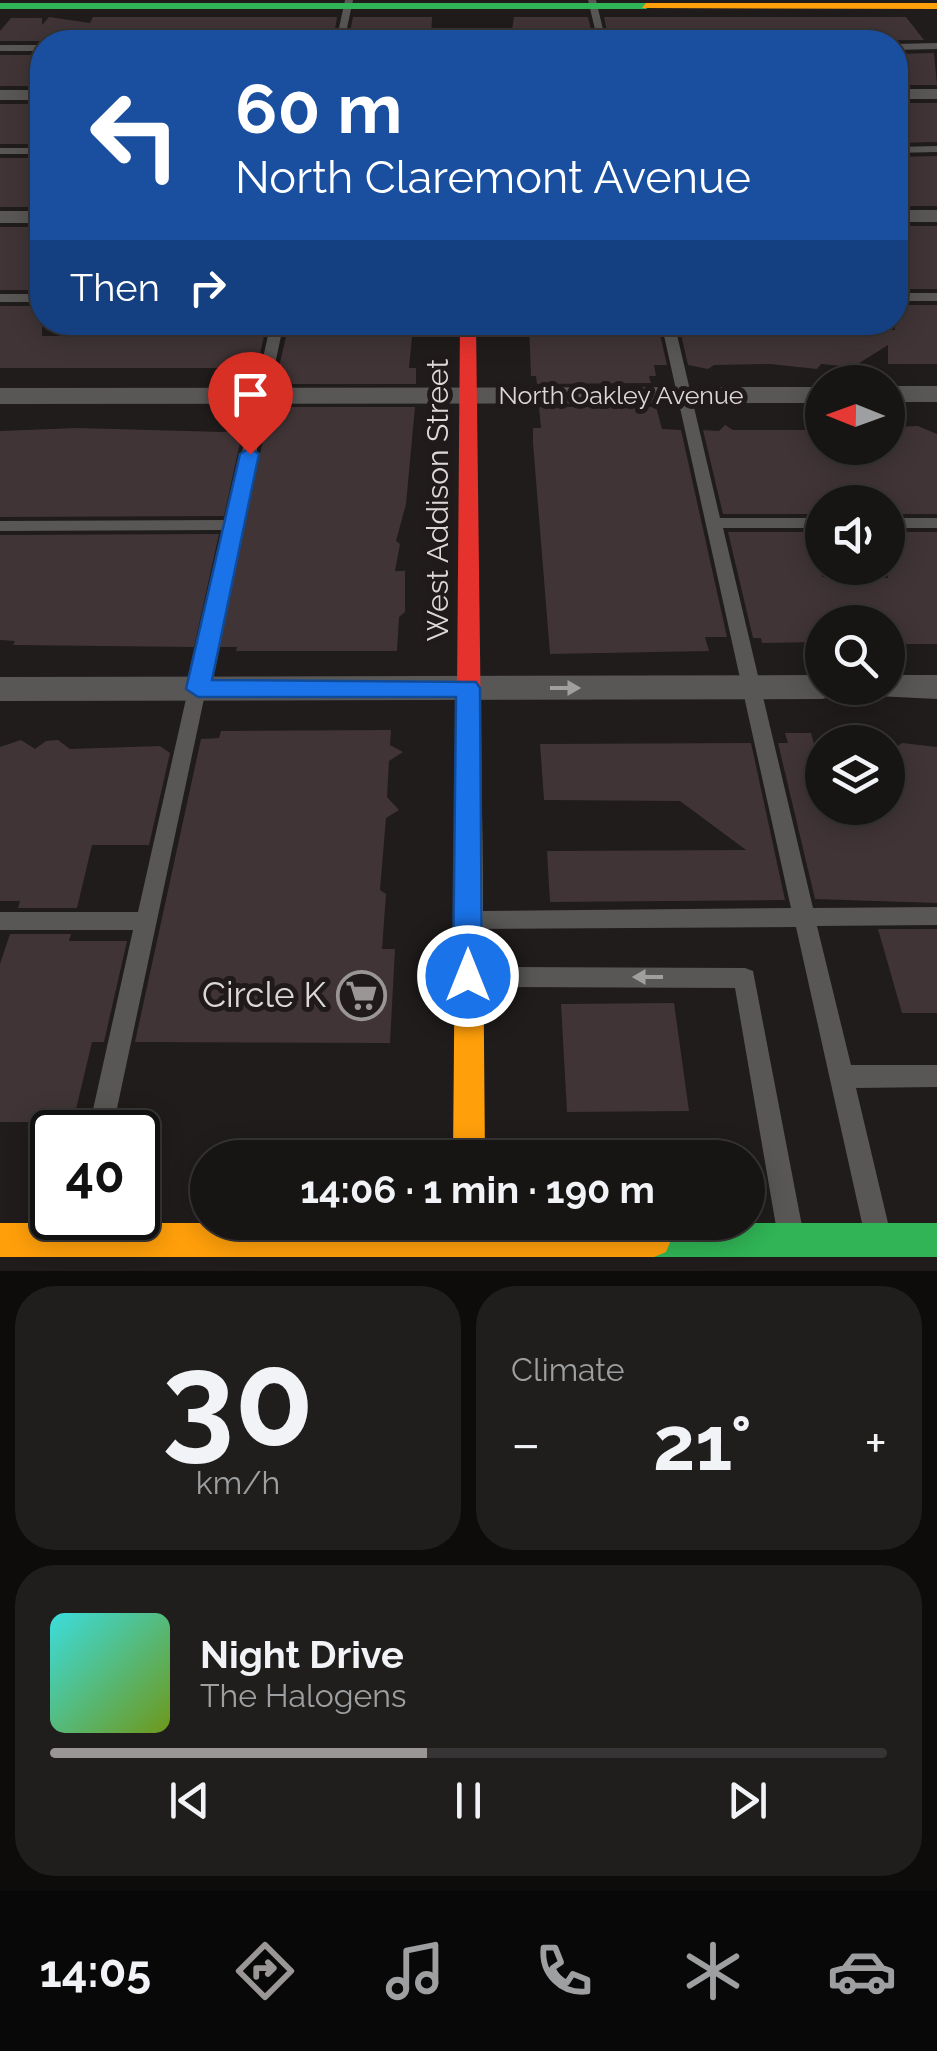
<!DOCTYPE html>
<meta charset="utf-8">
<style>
body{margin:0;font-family:Raleway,sans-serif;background:#201e1d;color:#f1f3f6;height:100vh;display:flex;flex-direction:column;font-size:38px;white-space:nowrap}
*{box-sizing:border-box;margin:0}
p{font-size:32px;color:#9e9fa0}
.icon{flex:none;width:55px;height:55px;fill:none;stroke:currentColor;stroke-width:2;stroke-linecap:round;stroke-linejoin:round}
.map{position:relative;height:1271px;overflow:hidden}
.drawer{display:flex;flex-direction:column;gap:15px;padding:15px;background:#0d0c0b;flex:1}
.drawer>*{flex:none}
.hud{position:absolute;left:30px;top:30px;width:878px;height:305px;border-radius:40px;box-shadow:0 5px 25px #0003,0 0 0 2px #363434;background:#1a4fa0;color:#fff;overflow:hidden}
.needle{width:65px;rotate:271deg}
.fabs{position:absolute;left:805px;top:365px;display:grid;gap:20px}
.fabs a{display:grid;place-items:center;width:100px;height:100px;border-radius:50%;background:#171514;box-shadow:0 5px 25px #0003,0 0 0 2px #363434;font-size:50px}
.speed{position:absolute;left:30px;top:1110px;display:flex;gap:20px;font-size:50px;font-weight:700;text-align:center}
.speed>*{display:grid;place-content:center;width:130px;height:130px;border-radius:50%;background:#171514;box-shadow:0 5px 25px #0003,0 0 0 2px #363434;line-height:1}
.speed .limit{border:5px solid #111;border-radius:15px;background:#fff;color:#111}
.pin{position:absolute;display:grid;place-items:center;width:85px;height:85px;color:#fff;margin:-102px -42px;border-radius:50% 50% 50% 0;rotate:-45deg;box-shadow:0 0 10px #0007}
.pin .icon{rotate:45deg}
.me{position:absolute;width:110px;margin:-55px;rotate:0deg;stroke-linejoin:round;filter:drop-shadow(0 0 8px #0008)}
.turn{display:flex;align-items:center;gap:35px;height:210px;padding:0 40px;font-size:45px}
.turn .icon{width:130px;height:130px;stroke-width:2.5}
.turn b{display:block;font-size:70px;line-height:85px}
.then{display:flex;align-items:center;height:95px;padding:0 40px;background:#0003;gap:20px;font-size:38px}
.big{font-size:75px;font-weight:700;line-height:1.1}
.drawer .widget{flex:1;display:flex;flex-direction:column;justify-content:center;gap:15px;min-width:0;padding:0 35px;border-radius:40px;background:#201e1d}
.drawer .dial{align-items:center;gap:0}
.dial b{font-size:130px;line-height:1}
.song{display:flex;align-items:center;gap:30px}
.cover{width:120px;height:120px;border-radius:15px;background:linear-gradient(135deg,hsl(180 70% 55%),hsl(80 70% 35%))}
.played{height:10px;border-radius:5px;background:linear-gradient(90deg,#9a9696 45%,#363434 45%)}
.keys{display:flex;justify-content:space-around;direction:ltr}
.heat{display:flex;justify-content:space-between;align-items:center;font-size:55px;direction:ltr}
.drawer .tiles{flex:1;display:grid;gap:15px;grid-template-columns:1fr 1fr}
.widget:last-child{grid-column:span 2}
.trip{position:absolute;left:190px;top:1140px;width:575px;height:100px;border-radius:50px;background:#171514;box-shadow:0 5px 25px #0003,0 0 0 2px #363434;font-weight:700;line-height:100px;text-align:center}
.menu{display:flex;height:160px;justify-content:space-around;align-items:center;background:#090808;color:#9e9fa0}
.menu .icon{width:70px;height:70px}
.menu .active{color:#9a9696}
.menu b{font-size:45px;color:#f1f3f6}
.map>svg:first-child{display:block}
.building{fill:#403436}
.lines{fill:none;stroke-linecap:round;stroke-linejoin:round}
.lane{fill:#585756;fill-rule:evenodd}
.street{fill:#585756;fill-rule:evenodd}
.fast{fill:#30b455;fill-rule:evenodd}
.slow{fill:#ff9f0a;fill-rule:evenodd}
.jam{fill:#e5322d;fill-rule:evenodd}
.oneway{fill:#a19e9e}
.route{fill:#1a73e8;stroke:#114b97;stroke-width:2.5}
.labels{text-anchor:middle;stroke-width:10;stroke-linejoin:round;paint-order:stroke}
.far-street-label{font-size:25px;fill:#dcd8d8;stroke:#201b1a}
.street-label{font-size:30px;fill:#dcd8d8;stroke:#201b1a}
.near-poi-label{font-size:35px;fill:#dcd8d8;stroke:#201b1a;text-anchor:end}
</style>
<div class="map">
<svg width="937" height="1271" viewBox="0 0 937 1271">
<rect width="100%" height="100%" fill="#1f1c1b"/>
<path class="building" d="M49,17L90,23L93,17H337L333,42L0,41V31L11,18H42V25Z
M353,17H432L431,42H348Z
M514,17H588L594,42H510Z
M604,17H906L924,40L609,42Z
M934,53L937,85H895V54Z
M0,55H42V86H0Z
M895,103H937V142L895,143Z
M0,104H42V144H0Z
M937,156V206H895V157Z
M0,158H42V207H0Z
M895,226H937V289H895Z
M0,227H37L31,240L42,239V290H0Z
M895,305H937V364H888V345L853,367L821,364L817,369L770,364L714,365L708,369L688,365L680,330H705L706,334H784L782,330H895Z
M0,306H42V336H165L167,331H195L264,336L257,368H0Z
M550,322L653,325L654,330H659L667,365H654L656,376H649L651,383L537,384L536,376H531L529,325Z
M413,327L409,368H416V384H275L288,328Z
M270,407H415L406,504L396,541L400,544L395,571H405V612L399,617L397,651H236L237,647H219Z
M539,407H656L662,429L681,430L727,637H705L709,651L550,654L533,443V428H541Z
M725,425L733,430H822V448H888V427L918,426L937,434V514H888V502H822V514H723L703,430L719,431Z
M77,428L223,432L243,429L224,516L0,517V431Z
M728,532H822V577L888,578V532H937V644H895L888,622H820L822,642L762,643L761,638H753Z
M219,534L194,647L13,645L15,641L0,640V535Z
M391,730L390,745L403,752L389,761L387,797L399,810L386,818L380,890L386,894L382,949H395L390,1043L135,1042L201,739L219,738L221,731Z
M785,733H811L822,774V808H888V753L902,743L937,747V903L815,899L778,743H788Z
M21,740L35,749L46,741L58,740L70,749L160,746L170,753L149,845H92L77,908H18L20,901H0V747Z
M751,743L785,900L550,902L547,851L746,850L680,801L544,800L540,744Z
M878,929H937V1013H902Z
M10,934H71L69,941H127L104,1042H92L73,1122H0V964Z
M674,1003L689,1111L567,1112L561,1004Z"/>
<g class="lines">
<path class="lane" d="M345,0H353L344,42H336Z
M588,0H596L606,42H598Z
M937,43V49L895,50V44Z
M0,45H42V51H0Z
M937,146V152L895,153V147Z
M0,148H42V154H0Z
M895,293H937V301H895Z
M0,294H42V302H0Z
M271,322H284L112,1132H88L133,930H0V912H138L224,530L0,531V521L227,520Z
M661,322H674L720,518H822V528H723L813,908L937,907V925L817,926L851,1065H937V1087L856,1088L888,1223L884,1232L875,1236L866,1232L862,1223L796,927L478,929L470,927L467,920L470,913L478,911L791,908Z
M888,518H937V528H888Z
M478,967L745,968L753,971L802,1226L798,1235L789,1239L780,1235L776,1226L735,988L478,987L470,984L467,977L470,970Z"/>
<path class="street" d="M895,89H937V99H895Z
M0,90H42V100H0Z
M895,210H937V222H895Z
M0,211H42V223H0Z
M888,386H937V402H888Z
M822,387V403L0,404V388Z
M822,675V688H839L834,696L822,699L0,701V677Z
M888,675H937V699L876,696L871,688H888Z"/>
<path class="fast" d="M0,3H646L651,6L646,9H0Z
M654,1223H937V1257H654L642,1252L637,1240L642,1228Z"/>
<path class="slow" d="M646,3H937V9L642,8Z
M469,805L478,808L482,815L485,1158H453L456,815L460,808Z
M0,1223H654L666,1228L671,1240L666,1252L654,1257H0Z"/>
<path class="jam" d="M460,322H476L482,815L478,822L469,825L460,822L456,815Z"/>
</g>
<defs><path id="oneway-solid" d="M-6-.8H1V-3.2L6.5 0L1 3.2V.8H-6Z" transform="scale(2.5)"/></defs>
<g class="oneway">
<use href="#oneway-solid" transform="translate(565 688)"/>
<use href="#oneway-solid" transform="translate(648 977) rotate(-180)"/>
</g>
<path class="route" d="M250,448L259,454L212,680L476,682L480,688L482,976L478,986L468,990L457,986L453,976L456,697H198L186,689L240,454Z"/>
<defs>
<symbol id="supermarket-ring" viewBox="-11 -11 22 22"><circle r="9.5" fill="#201b1a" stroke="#9a9696" stroke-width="1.5"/><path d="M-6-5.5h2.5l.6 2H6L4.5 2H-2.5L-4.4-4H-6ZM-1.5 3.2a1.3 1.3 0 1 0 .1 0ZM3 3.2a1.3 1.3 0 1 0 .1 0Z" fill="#9a9696"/></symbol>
</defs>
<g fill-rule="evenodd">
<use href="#supermarket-ring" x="334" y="968" width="55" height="55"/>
</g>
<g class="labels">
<g class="far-street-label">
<text x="621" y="404">North Oakley Avenue</text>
</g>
<g class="street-label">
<text transform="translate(438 500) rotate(-90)" y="10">West Addison Street</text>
</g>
<g class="near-poi-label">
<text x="326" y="1007">Circle K</text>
</g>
</g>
</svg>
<div class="fabs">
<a><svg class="needle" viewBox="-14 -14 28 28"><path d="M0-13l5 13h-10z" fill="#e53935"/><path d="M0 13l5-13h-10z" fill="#9e9fa0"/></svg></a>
<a><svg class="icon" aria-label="sound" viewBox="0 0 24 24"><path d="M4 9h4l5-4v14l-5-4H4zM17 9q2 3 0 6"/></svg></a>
<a><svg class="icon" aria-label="search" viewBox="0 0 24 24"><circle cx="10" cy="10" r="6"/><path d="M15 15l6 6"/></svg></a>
<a><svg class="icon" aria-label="layers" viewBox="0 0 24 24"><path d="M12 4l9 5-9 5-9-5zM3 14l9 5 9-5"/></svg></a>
</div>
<div class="speed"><div class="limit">40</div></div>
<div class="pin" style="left:250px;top:454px;background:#d93025"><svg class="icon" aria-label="arrive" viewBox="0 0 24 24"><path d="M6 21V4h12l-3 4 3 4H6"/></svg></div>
<svg class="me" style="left:468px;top:976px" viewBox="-20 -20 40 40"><circle r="17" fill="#1a73e8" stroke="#fff" stroke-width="3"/><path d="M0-11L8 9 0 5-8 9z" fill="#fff"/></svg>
<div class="trip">14:06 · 1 min · 190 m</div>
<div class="hud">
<div class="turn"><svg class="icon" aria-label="left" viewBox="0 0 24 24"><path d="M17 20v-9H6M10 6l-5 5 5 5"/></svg><div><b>60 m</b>North Claremont Avenue</div></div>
<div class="then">Then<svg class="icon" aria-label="right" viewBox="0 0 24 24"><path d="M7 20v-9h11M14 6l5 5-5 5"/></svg></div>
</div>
</div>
<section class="drawer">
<div class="tiles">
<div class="widget dial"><b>30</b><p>km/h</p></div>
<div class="widget"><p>Climate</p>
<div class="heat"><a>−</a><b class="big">21°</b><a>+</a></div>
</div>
<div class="widget">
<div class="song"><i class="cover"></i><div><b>Night Drive</b><p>The Halogens</p></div></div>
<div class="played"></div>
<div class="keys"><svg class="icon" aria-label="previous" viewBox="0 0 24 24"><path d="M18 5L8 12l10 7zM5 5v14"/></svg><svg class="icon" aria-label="pause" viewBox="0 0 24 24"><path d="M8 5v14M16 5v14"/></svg><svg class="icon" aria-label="next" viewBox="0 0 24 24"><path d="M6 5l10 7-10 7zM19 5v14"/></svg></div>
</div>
</div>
</section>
<nav class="menu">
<b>14:05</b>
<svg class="icon active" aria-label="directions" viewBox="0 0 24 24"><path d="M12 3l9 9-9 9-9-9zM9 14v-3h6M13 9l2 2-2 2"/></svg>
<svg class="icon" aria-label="music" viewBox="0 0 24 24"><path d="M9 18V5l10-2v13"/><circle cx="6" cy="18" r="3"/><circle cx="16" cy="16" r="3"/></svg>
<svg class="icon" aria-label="phone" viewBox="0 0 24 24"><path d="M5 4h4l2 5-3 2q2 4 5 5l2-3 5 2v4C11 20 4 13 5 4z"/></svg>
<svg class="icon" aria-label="climate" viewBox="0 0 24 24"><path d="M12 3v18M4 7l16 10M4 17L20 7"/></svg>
<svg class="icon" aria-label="car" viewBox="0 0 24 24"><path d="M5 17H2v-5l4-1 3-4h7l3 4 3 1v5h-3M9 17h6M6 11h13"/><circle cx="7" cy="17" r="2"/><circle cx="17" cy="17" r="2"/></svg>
</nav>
